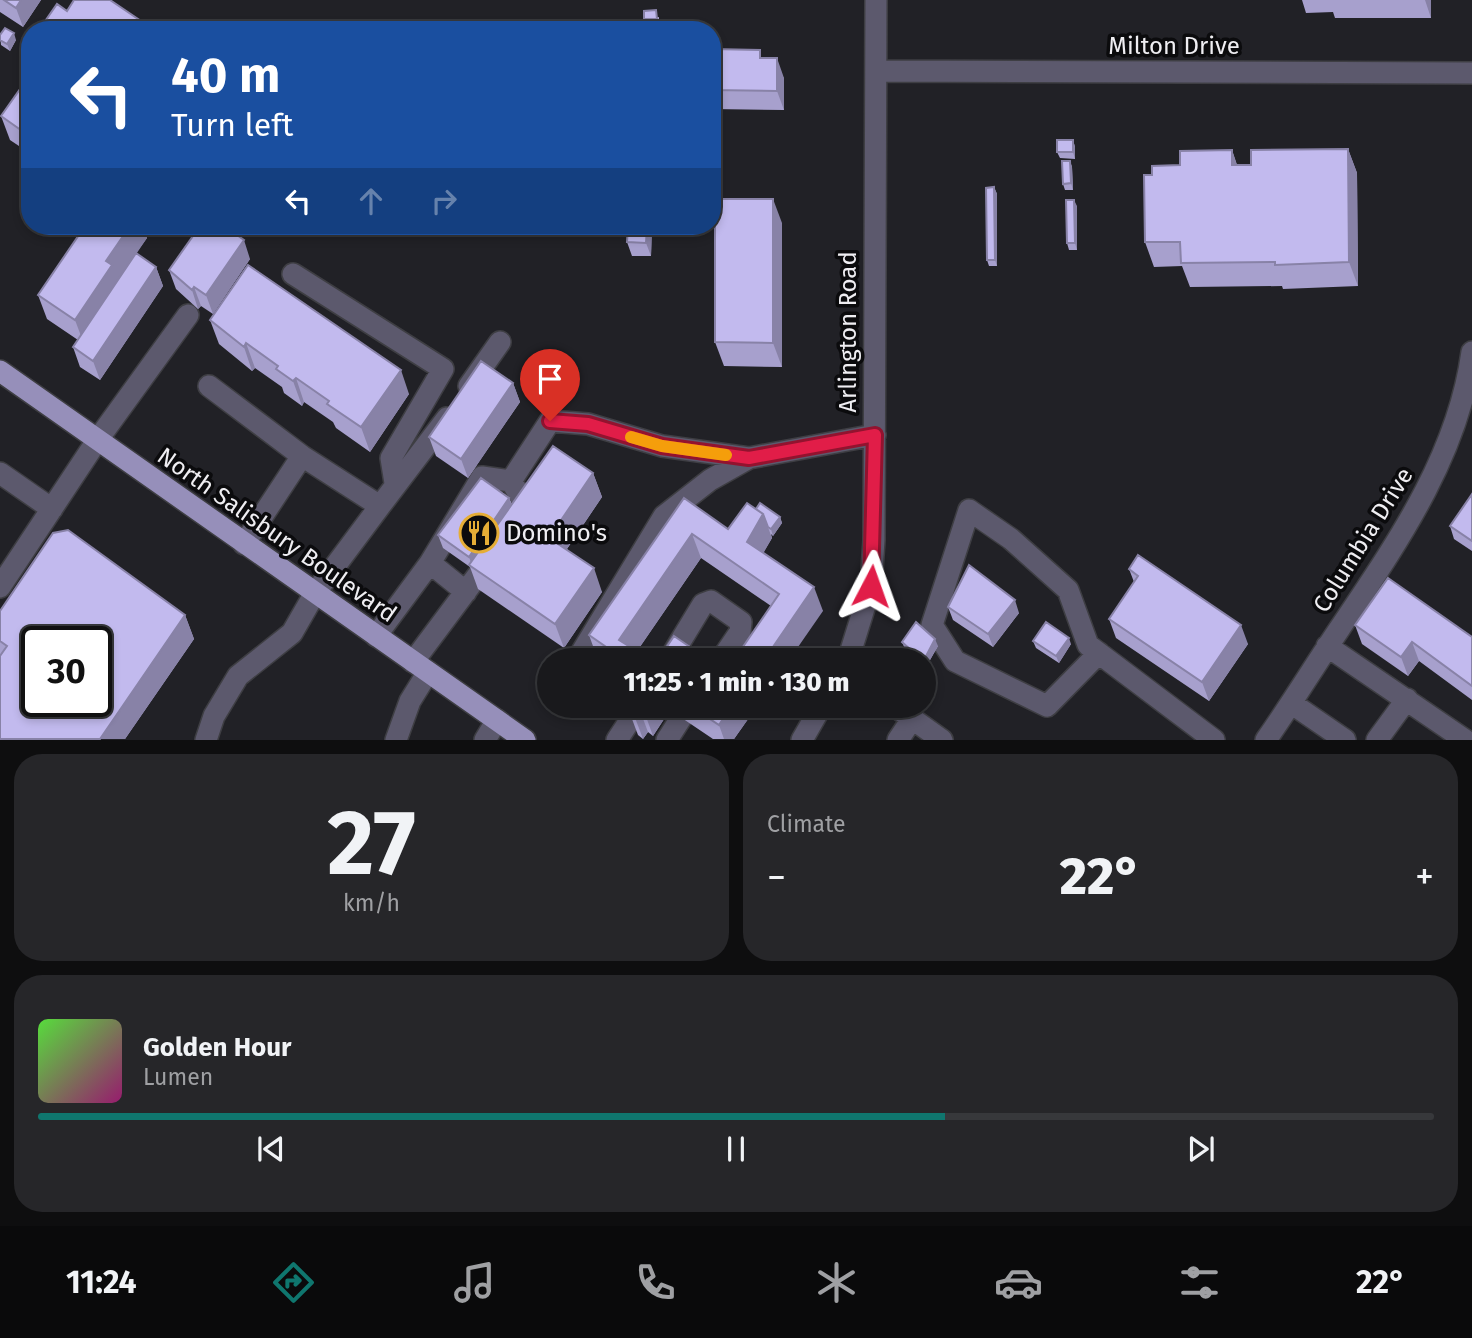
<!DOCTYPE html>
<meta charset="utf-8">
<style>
body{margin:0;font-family:"Fira Sans",sans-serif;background:#262629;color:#f1f3f6;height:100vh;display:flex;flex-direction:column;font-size:26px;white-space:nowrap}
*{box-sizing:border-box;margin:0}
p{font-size:23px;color:#9fa0a3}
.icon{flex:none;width:38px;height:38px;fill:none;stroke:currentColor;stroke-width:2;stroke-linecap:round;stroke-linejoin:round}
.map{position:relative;height:740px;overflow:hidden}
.details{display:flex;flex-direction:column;gap:14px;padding:14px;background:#0e0e0f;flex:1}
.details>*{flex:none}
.top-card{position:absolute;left:21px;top:21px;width:700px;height:214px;border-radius:28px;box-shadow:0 4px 10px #0003,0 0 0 2px #37383b;background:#1a4fa0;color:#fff;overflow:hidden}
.speed{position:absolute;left:21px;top:626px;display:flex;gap:14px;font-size:35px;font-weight:700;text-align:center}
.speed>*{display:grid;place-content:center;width:91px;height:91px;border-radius:50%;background:#19191c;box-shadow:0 4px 10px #0003,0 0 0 2px #37383b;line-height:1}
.speed .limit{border:4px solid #111;border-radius:10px;background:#fff;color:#111}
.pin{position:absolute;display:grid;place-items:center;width:60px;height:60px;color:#fff;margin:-72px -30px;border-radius:50% 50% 50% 0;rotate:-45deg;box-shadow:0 0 7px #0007}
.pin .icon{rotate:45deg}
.me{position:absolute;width:77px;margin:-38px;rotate:4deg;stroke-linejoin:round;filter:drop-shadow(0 0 5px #0008)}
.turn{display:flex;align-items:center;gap:24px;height:147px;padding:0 35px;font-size:32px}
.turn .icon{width:91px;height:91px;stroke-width:2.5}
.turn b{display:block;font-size:49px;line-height:60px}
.lanes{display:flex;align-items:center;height:66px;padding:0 35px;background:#0003;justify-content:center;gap:35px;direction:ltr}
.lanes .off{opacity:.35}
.big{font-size:52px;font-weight:800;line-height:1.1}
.details .card{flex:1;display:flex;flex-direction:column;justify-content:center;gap:10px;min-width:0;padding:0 24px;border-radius:28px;background:#262629}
.details .dial{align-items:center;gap:0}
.dial b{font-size:91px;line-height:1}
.song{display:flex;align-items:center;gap:21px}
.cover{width:84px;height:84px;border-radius:10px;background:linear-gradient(135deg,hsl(110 70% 55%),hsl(320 70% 35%))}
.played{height:7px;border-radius:4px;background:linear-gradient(90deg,#0f766e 65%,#37383b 65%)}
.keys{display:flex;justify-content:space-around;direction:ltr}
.heat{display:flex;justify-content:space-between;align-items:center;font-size:38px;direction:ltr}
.details .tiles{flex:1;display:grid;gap:14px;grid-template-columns:1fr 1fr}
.card:last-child{grid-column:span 2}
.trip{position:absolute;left:537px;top:648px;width:399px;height:70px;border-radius:35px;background:#19191c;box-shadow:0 4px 10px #0003,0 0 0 2px #37383b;font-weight:800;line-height:70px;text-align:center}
.dock{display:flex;height:112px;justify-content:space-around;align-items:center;background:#0a0a0b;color:#9fa0a3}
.dock .icon{width:49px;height:49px}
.dock .active{color:#0f766e}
.dock b{font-size:32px;color:#f1f3f6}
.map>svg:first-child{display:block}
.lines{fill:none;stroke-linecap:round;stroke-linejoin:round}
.minor-casing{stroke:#3e3e43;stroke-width:24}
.major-casing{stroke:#3e3e43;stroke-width:24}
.minor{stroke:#5c596d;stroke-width:21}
.major{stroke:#968fba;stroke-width:21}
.wall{fill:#a7a0cd}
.shaded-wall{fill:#8882a7}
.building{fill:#c2baee;stroke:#8882a7;stroke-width:2;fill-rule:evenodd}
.route-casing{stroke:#92132f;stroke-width:18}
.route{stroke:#e11d48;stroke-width:12}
.slow{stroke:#f59e0b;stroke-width:12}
.labels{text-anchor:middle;stroke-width:7;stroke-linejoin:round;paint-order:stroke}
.street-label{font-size:24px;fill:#efeef2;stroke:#0b0b0d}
.poi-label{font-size:24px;fill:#efeef2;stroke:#0b0b0d;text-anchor:start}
</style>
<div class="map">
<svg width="1472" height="740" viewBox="0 0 1472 740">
<rect width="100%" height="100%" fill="#212126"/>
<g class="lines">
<defs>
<path id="minor" d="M876,71L1472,73
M293,274L443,369L391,458L395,483
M209,386L302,456L380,506L447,418
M469,386L500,342
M0,473L52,509
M511,481L550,421L588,424L662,446L749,458L875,435
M244,544L302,456
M430,563L466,592
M0,587L96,442L188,315
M376,636L430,563L482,477L511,481L527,507L518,518
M1327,646L1465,740
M1099,653L1047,706L955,661L932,625L969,510L1011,539L1068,590L1088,645L1214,740
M577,660L664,516L710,480L749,458
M669,660L703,604L711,601L741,622L740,632L721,660
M848,660L871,586L874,540L876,0
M413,662L490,559
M1291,703L1345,740
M893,705L942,740
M206,740L214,716L238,676L292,633L315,593L380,506
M396,740L410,701L428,672
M485,740L497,720
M617,740L640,705
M667,740L681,718
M802,740L822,705
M898,740L912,719
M1266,740C1292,703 1315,665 1340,628C1397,543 1458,456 1472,352
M1377,740L1407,699"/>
<path id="major" d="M0,371L525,740"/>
</defs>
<use href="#minor" class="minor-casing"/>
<use href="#major" class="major-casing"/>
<use href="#minor" class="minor"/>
<use href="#major" class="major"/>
</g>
<path class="wall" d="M0,0H41L23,27L0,12Z
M1302,0H1431V18H1335L1333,12L1306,13Z
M659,17V25L647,26L644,19Z
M0,35L16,40L10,51L1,45Z
M712,49L763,58L784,78V110L712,109Z
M30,75V163L25,150L10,140L1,116Z
M1073,140L1075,147V159L1060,158L1057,152Z
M1348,149L1357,173L1358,286L1283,289L1282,286L1190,287L1182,266L1154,267L1145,242L1152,175L1180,165L1232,150L1237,165H1251Z
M1070,161L1072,167L1073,190H1065L1063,184Z
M994,187L997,194V266H989L987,260Z
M1077,206V250H1069L1067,243Z
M782,223V367L724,366L715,342Z
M85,226H142L147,238L136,253L156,267L163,286L100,380L80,367L73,347L78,340L47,319L38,295Z
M652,226L651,256H632L627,242Z
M250,259L213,314L201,306L198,309L176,289L169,270Z
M210,320L409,394L370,452L336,428L333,422L304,402L302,406L284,393L282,387L255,368L252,371L219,344Z
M513,383L520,402L468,478L436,456L429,437Z
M593,473L602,497L567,549L602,592L564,648L478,589L470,567L443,548L438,535L509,498L512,504Z
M1472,494V551L1454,539L1450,526Z
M684,498L728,529L756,509L780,517L782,523L773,536L771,534L772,538L763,553L823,611L771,606L701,558L637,651L651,660H598L589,635Z
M1129,569L1248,644L1209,701L1116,638L1109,619L1134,582Z
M948,607L1019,613L993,647L953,620Z
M0,611L185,615L194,639L125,739H0Z
M1355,625L1472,637V700L1419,661L1408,676L1362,644Z
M1033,641L1071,644L1059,663L1036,648Z
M902,642L938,646L926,667L924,666V660H917L905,649Z
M632,705H758L734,739H713L670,710L653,736L648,732L643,739L638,735L629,711Z"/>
<path class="shaded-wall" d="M21,0H41L23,27L16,8Z
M1425,0H1431V18Z
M141,21L144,30H135Z
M14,33L16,40L10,51L7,44Z
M777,58L784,78V110L777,91Z
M1073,140L1075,147V159L1073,152Z
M1348,149L1357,173L1358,286L1349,262Z
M1232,150L1240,174L1232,165Z
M1070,161L1072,167L1073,190L1071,183Z
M994,187L997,194V266L995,260Z
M773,199L782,223V367L773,343Z
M1074,200L1077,206V250L1075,243Z
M130,226H142L147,238L118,281L84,344L75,320L106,261Z
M647,226H652L651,256L646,243Z
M244,240L250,259L213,314L206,295Z
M156,267L163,286L100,380L93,361Z
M194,287L201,306L198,309L192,290Z
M246,343L255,368L252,371L244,347Z
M401,370L409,394L370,452L361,427Z
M296,378L304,402L302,406L293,381Z
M513,383L520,402L468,478L461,459Z
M593,473L602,497L558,562L549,538Z
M509,498L514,511L473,568L469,557Z
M763,514L772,538L756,566L747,542Z
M780,517L782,523L773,536L771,529Z
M692,534L701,558L631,660L619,640Z
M594,568L602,592L564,648L555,624Z
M814,587L823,611L789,660H764Z
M1015,600L1019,613L993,647L988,634Z
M185,615L194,639L125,739H100Z
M1241,625L1248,644L1209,701L1202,682Z
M1069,638L1071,644L1059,663L1056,656Z
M935,639L938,646L926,667L924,660Z
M1412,642L1419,661L1408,676L1401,657Z
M690,647L695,660H681Z
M649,705H668L670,710L653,736L644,711Z
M732,705H758L734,739H724L719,725Z
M639,708L648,732L643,739L634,715Z"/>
<path class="building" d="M4,0H21L16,8Z
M74,0H110L141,21L135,30H39L57,4L67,11Z
M656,10L657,19H644V11Z
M5,28L14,33L7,44L0,40V35Z
M712,49L760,50V58H777V91L712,90Z
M30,75V145L21,139L25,133L1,116Z
M1057,140H1073V152H1057Z
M1348,149L1349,262L1275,265V262L1181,263L1180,242H1145L1144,175H1152V166L1180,165V151L1232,150V165H1251V150Z
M1062,161H1070L1071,183L1063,184Z
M994,187L995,260H987L986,188Z
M715,199H773V343L715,342Z
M1066,200H1074L1075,243H1067Z
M85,226H130L106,261L112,265L75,320L38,295Z
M200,226H224L244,240L206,295L194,287L192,290L169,270Z
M628,226H647L646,243L627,242Z
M136,253L156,267L93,361L73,347Z
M248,265L401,370L361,427L327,404L329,401L296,378L293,381L276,369L278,366L246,343L244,347L210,320Z
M481,361L513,383L461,459L429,437Z
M553,446L593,473L549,538L594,568L555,624L469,565Z
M481,478L509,498L469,557L438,535Z
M1472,494V541L1450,526Z
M684,498L728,529L747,503L763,514L747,542L814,587L764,660H734L779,594L692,534L619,640L651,660H625L589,635Z
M760,503L780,517L771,529L768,527L763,514L756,509Z
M68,530L185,615L100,739H0V656L7,646L0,641V611L53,533ZM37,642H96V702H37Z
M1138,555L1241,625L1202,682L1109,619L1138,576L1129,569Z
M969,565L1015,600L988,634L948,607Z
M1388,578L1472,637V686L1412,642L1401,657L1355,625Z
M916,622L935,639L924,660H922L902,642Z
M1046,622L1069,638L1056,656L1033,641Z
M674,636L690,647L681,660H658Z
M633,705H649L644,711L639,708L634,715L629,711Z
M689,705H732L719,725Z"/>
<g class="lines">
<defs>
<path id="route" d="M550,421L588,424L662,446L749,458L875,435L871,586"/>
</defs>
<use href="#route" class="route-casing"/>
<use href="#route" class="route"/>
<path class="slow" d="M631,437L662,446L726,455"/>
</g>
<defs>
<symbol id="restaurant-ring" viewBox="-11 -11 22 22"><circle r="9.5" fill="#0b0b0d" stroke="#e5ad36" stroke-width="1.5"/><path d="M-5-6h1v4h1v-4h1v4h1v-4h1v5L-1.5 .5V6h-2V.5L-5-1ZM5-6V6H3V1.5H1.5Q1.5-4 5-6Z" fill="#e5ad36"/></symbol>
</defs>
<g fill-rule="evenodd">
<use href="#restaurant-ring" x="457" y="511" width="44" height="44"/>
</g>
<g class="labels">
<g class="street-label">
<text x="1174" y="54">Milton Drive</text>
<text transform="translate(848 332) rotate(-90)" y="8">Arlington Road</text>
<text transform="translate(277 535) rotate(35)" y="8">North Salisbury Boulevard</text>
<text transform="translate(1363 540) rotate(-58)" y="8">Columbia Drive</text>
</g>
<g class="poi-label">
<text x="506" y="541">Domino's</text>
</g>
</g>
</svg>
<div class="speed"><div class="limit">30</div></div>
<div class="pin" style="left:550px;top:421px;background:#d93025"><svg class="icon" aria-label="arrive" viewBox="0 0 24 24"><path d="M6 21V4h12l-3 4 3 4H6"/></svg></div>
<svg class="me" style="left:871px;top:586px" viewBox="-20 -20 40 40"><path d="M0-17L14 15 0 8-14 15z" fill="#e11d48" stroke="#fff" stroke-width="4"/></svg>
<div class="trip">11:25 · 1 min · 130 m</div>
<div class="top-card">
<div class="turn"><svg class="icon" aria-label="left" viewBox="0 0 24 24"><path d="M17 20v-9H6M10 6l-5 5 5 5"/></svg><div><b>40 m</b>Turn left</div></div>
<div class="lanes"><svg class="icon" aria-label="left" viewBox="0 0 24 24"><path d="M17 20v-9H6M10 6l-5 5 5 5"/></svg><svg class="icon off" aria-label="ahead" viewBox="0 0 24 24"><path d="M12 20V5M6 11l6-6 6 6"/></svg><svg class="icon off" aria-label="right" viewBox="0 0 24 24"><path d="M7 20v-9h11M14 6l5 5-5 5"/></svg></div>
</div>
</div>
<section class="details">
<div class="tiles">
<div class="card dial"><b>27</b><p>km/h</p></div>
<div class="card"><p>Climate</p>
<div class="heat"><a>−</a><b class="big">22°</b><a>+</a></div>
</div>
<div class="card">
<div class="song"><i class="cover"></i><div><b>Golden Hour</b><p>Lumen</p></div></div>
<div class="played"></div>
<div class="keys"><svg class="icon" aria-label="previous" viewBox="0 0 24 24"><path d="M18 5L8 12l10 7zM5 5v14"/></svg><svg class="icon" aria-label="pause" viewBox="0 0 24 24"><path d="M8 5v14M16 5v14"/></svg><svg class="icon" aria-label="next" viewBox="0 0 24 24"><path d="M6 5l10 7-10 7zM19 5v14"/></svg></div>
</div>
</div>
</section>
<nav class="dock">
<b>11:24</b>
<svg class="icon active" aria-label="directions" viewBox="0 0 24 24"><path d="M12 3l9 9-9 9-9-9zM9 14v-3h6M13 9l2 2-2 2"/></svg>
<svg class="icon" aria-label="music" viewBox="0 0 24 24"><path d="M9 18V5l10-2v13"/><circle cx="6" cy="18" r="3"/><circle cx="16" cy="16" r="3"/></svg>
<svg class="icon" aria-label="phone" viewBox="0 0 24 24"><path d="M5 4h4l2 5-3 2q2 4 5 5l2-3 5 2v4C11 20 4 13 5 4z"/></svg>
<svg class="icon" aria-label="climate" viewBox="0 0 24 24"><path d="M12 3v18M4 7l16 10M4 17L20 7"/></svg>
<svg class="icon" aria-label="car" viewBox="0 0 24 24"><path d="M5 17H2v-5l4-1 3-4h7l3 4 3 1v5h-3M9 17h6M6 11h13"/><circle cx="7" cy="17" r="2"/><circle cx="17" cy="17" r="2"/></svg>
<svg class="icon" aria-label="filters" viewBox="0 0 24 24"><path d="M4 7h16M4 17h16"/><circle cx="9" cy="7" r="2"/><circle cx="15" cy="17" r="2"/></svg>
<b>22°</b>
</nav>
